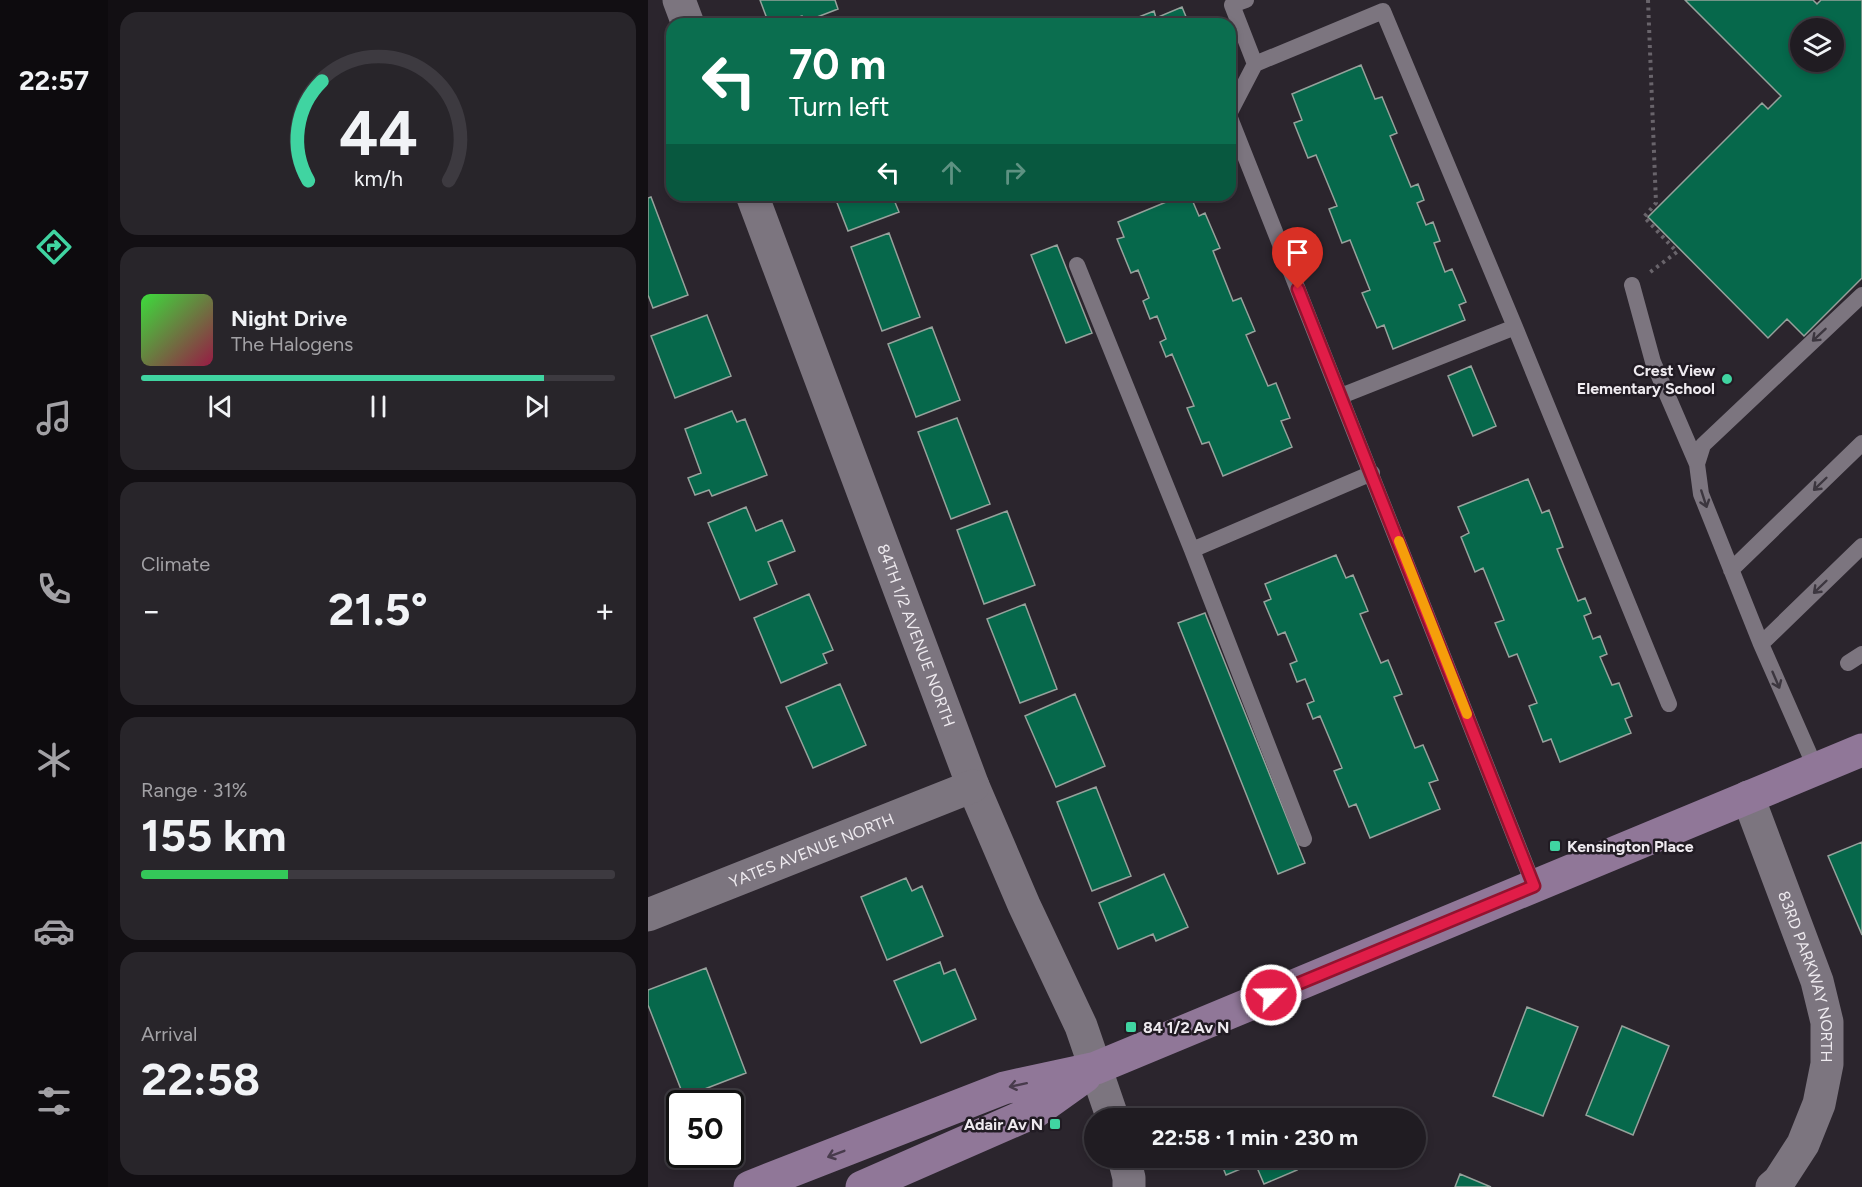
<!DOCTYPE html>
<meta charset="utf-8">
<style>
body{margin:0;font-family:Figtree,sans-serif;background:#28252a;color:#f1f3f6;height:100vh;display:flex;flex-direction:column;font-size:22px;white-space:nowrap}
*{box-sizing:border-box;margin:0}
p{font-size:20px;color:#a2a1a5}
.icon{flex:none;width:33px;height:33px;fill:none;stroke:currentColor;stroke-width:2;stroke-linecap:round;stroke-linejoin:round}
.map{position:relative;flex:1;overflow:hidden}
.side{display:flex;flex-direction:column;gap:12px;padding:12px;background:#120f13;width:540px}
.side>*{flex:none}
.hud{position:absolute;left:18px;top:18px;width:570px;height:183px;border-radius:18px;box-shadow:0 3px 9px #0003,0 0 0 2px #3d3a40;background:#0b6e4f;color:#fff;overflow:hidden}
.tools{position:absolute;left:1142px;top:18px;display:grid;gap:12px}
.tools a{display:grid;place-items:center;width:54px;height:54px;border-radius:50%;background:#201c22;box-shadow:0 3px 9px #0003,0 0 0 2px #3d3a40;font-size:30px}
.speed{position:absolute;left:18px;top:1090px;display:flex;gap:12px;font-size:30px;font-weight:700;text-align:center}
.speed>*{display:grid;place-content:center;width:78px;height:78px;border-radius:50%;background:#201c22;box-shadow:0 3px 9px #0003,0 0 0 2px #3d3a40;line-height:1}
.speed .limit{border:3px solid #111;border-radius:9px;background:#fff;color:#111}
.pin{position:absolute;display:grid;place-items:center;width:51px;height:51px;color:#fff;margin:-62px -26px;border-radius:50% 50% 50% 0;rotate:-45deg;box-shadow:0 0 6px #0007}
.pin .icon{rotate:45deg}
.me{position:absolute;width:66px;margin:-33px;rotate:67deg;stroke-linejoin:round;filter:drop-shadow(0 0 4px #0008)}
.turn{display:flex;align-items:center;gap:21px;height:126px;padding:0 24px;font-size:27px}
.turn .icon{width:78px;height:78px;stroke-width:2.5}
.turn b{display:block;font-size:42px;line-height:51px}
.lanes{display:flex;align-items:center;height:57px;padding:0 24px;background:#0003;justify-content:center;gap:30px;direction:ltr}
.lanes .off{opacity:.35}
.big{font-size:45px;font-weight:700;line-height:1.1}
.side .tile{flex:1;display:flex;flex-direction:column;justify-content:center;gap:9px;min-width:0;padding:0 21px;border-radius:18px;background:#28252a}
.side .dial{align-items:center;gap:0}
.dial svg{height:156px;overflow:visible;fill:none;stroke:#3d3a40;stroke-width:7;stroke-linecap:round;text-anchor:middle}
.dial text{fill:#f1f3f6;stroke:none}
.song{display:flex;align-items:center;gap:18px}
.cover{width:72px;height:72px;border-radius:9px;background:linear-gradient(135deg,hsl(120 70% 55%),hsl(340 70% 35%))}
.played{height:6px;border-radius:3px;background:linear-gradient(90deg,#40d4a1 85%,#3d3a40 85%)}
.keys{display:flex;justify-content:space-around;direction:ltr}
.heat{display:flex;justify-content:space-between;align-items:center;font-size:33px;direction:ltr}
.charge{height:9px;border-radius:4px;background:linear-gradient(90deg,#34c759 31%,#3d3a40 0)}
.trip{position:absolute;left:436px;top:1108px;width:342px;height:60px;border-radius:30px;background:#201c22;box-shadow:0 3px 9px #0003,0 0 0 2px #3d3a40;font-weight:700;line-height:60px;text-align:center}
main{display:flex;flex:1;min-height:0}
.menu{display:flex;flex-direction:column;width:108px;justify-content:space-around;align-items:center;background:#0d0b0e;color:#a2a1a5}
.menu .icon{width:42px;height:42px}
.menu .current{color:#40d4a1}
.menu b{font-size:27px;color:#f1f3f6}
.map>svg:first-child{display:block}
.building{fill:#06684b;stroke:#96a29c;stroke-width:1.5;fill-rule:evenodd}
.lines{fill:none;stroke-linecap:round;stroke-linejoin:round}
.path{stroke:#69646b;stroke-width:4;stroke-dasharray:3 4.5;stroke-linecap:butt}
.lane{stroke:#7c757f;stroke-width:16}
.street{stroke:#7c757f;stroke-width:33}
.secondary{stroke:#907798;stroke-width:33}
.oneway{stroke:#3c363f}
.oneway2{stroke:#483b4c}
.route-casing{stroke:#92132f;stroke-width:15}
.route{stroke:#e11d48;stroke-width:10}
.slow{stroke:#f59e0b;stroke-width:10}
.poi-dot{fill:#40d4a1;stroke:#211b23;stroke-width:2}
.labels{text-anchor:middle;stroke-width:5;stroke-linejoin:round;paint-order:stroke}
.poi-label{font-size:16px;font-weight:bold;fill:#eeeaef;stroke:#211b23;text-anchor:end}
.street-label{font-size:16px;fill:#eeeaef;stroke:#211b23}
</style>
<main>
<nav class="menu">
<b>22:57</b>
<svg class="icon current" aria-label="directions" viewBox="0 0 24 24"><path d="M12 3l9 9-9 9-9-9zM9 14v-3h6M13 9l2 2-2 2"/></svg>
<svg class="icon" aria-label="music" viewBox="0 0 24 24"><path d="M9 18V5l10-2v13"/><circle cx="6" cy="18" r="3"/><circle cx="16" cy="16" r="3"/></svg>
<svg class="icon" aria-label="phone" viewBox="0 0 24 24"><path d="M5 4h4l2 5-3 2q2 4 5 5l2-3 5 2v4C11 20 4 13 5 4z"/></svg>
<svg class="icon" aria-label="climate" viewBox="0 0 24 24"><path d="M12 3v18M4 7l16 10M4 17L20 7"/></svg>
<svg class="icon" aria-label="car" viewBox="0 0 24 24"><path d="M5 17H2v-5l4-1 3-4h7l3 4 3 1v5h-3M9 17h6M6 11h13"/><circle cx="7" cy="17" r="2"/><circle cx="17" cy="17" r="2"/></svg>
<svg class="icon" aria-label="filters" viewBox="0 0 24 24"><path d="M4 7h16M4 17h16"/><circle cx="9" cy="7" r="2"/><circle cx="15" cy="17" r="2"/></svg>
</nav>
<section class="side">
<div class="tile dial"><svg viewBox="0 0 100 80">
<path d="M14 69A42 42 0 1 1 86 69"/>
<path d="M14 69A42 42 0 0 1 21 18" stroke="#40d4a1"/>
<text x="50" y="56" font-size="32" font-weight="700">44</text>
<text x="50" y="72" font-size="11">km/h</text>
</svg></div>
<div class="tile">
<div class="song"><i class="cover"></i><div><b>Night Drive</b><p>The Halogens</p></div></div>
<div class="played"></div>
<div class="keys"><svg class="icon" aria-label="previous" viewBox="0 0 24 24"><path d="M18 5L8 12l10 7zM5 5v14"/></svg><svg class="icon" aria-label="pause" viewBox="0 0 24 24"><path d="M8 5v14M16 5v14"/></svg><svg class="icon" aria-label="next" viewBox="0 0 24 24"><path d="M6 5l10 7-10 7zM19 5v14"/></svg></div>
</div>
<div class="tile"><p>Climate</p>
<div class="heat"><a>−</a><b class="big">21.5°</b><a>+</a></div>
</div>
<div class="tile"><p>Range · 31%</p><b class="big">155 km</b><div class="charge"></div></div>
<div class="tile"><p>Arrival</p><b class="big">22:58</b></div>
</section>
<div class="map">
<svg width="1214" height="1187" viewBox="0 0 1214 1187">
<rect width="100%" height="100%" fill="#2b252d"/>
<path class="building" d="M112,0H187L190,9L156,22L154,16L131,24H121Z
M1037,0H1165L1169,4L1173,0H1214V278L1156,336L1139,319L1120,338L1000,217L1114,103L1120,109L1133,96ZM1152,28H1185V62H1152Z
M534,7L541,24H473L506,11L508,18Z
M713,65L727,99L734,97L749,133L742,136L763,187L770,184L776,200L769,203L778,225L785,222L792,241L786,243L797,272L804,269L818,302L811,305L817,320L745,349L736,325L729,328L714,293L722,290L702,240L694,243L681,209L689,206L668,155L660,158L646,123L654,120L644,94Z
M186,195H244L251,212L200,231Z
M535,195H542L551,216L557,213L572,248L565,251L585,301L593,298L607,331L598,335L620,386L628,383L642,418L633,421L644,447L575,476L561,442L554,444L539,408L546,406L524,354L518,357L512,342L518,339L509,316L502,319L495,301L501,298L490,270L483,273L469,239L476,237L470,222Z
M3,197L40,295L5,308L0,295V198Z
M241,233L272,317L234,331L203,247Z
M409,245L444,333L418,343L383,255Z
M59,315L83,376L27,398L3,336Z
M284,327L312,400L268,417L240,344Z
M823,366L848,426L825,436L800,376Z
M84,411L89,422L97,419L119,475L64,496L61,490L47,495L40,478L53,473L37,429Z
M309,418L342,504L303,519L270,432Z
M880,479L894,513L901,510L915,547L909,549L930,601L937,598L943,613L936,616L945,639L952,636L959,654L952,657L964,685L971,683L984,716L977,719L983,733L912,762L903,739L895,742L881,706L889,703L869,654L861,657L847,623L856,620L835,568L827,572L813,537L821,533L810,507Z
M98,507L108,531L134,520L147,551L120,562L129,584L92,600L60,523Z
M359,511L387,585L336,604L309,530Z
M688,555L698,578L705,575L720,611L712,614L733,663L740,660L754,694L746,697L767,748L775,745L790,780L781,783L792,809L722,838L708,804L701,807L686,771L694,768L672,716L665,719L659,704L666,701L657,679L649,682L642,664L649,661L637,632L630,635L616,602L623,599L617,584Z
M161,594L185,650L175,654L179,663L133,683L106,618Z
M377,604L409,689L372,703L339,619Z
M557,613L657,863L630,874L530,623Z
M192,684L218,745L165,768L138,707Z
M427,694L457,766L408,787L377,716Z
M448,787L483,876L444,891L409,802Z
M1214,842V935L1180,856Z
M516,874L540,927L508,941L505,934L470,949L451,903Z
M258,878L264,891L274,886L295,936L239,960L213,897Z
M292,962L296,974L307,969L328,1019L273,1043L246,981Z
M58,968L98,1073L36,1097L0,1005V990Z
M879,1007L930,1027L895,1116L845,1096Z
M974,1026L1021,1046L985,1135L938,1115Z
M624,1110L628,1119H603Z
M571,1158H644L649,1170L616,1184L607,1163L578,1175Z
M812,1174L843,1187H807Z"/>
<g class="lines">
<path class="path" d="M1000,0L1008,203L996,217L1029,252L1001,273"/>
<path class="lane" d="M598,0L584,5L607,64
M582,112L607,64L735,11L867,327L1021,704
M582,118L886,886
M429,265L544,550
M984,285L1005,362L1049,464
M693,396L867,327
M1083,570L1214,443
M1113,644L1214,546
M1200,663L1214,654
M1168,769L1113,644L1053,494L1049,464L1055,445L1214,295
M656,839L544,550L724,473"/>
<g class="street">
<path d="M31,0L40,24"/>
<path id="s1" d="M104,195L325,786L376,905L433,1026L465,1119"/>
<path id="s2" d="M1100,797L1169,981L1179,1022V1064L1171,1104L1155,1144L1131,1181L1124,1187"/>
<path id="s3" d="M0,915L325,786"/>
<path d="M476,1158L481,1178V1187"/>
</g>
<path class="secondary" d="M102,1187L356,1088L448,1068L1214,750
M214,1187L388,1111L437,1076"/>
</g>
<defs><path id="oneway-shaft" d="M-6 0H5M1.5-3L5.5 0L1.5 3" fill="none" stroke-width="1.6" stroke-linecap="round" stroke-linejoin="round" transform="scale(1.5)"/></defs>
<g class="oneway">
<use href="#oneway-shaft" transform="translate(1171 335) rotate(137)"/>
<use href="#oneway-shaft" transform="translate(1172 484) rotate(136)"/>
<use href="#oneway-shaft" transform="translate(1056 499) rotate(72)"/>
<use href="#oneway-shaft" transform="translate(1172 587) rotate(136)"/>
<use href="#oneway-shaft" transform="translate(1128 680) rotate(67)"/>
</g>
<g class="oneway2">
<use href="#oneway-shaft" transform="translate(370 1085) rotate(168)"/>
<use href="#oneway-shaft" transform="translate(188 1154) rotate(159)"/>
</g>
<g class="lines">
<defs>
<path id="route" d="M623,995L886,886L650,289"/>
</defs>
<use href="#route" class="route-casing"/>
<use href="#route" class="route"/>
<path class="slow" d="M751,541L819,714"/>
</g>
<g class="poi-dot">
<circle cx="1079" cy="379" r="6"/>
<rect x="901" y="840" width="12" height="12" rx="3"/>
<rect x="477" y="1021" width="12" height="12" rx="3"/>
<rect x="401" y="1118" width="12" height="12" rx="3"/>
</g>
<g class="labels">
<g class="poi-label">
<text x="1067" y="376">Crest View<tspan x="1067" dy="18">Elementary School</tspan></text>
<text x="919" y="852" text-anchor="start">Kensington Place</text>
<text x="495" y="1033" text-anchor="start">84 1/2 Av N</text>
<text x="395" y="1130">Adair Av N</text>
</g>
<g class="street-label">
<text dy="6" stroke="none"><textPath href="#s1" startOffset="470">84TH 1/2 AVENUE NORTH</textPath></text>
<text dy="6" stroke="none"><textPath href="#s3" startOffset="176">YATES AVENUE NORTH</textPath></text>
<text dy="6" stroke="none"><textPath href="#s2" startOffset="190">83RD PARKWAY NORTH</textPath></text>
</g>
</g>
</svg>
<div class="tools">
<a><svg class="icon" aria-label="layers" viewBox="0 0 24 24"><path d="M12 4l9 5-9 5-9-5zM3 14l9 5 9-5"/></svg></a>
</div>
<div class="speed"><div class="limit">50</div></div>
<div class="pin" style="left:650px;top:289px;background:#d93025"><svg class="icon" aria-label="arrive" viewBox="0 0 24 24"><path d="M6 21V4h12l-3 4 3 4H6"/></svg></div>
<svg class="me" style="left:623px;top:995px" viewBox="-20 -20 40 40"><circle r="17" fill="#e11d48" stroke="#fff" stroke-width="3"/><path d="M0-11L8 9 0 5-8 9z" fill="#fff"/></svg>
<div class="trip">22:58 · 1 min · 230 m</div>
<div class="hud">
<div class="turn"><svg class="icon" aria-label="left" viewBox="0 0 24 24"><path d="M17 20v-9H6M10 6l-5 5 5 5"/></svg><div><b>70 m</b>Turn left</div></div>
<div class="lanes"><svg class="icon" aria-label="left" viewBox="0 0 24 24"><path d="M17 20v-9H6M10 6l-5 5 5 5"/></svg><svg class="icon off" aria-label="ahead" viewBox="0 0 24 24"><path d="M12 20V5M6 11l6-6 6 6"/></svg><svg class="icon off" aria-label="right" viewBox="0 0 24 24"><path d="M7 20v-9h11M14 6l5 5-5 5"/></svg></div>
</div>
</div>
</main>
